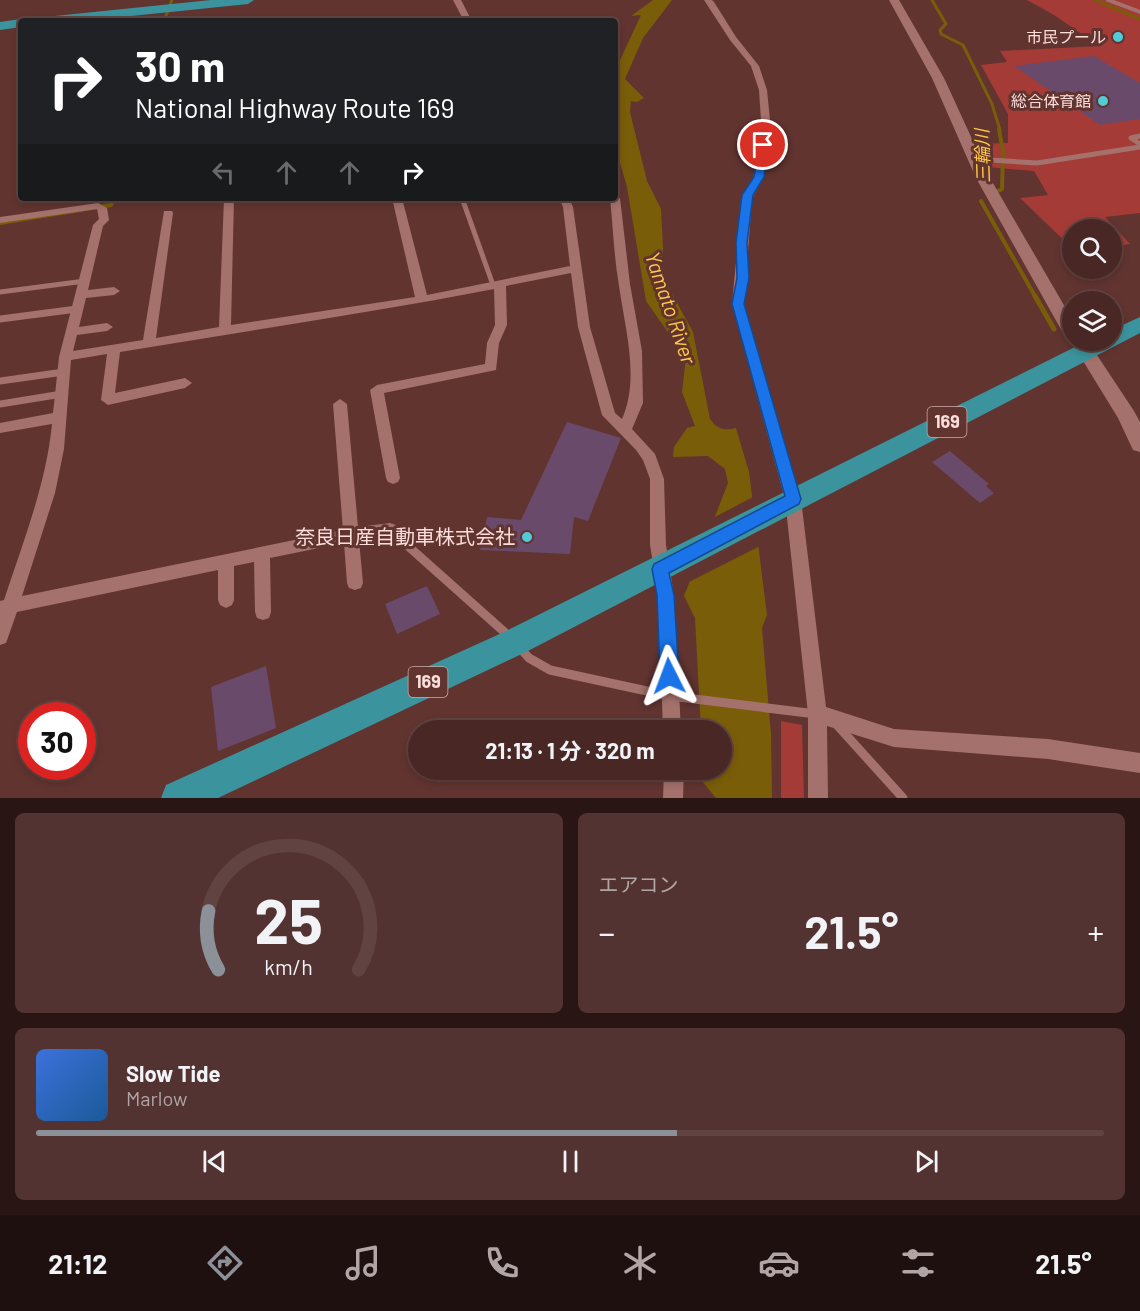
<!DOCTYPE html>
<html lang="ja">
<meta charset="utf-8">
<style>
body{margin:0;font-family:Barlow,"Noto Sans JP",sans-serif;background:#533331;color:#f1f3f6;height:100vh;display:flex;flex-direction:column;font-size:22px;white-space:nowrap}
*{box-sizing:border-box;margin:0}
p{font-size:20px;color:#b1a5a6}
.icon{flex:none;width:33px;height:33px;fill:none;stroke:currentColor;stroke-width:2;stroke-linecap:round;stroke-linejoin:round}
.map{position:relative;height:798px;overflow:hidden}
.drawer{display:flex;flex-direction:column;gap:15px;padding:15px;background:#281514;flex:1}
.drawer>*{flex:none}
.top-card{position:absolute;left:18px;top:18px;width:600px;height:183px;border-radius:6px;box-shadow:0 3px 9px #0003,0 0 0 2px #614441;background:#202124;color:#fff;overflow:hidden}
.controls{position:absolute;left:1062px;top:219px;display:grid;gap:12px}
.controls a{display:grid;place-items:center;width:60px;height:60px;border-radius:50%;background:#492724;box-shadow:0 3px 9px #0003,0 0 0 2px #614441;font-size:30px}
.speed{position:absolute;left:18px;top:702px;display:flex;gap:12px;font-size:30px;font-weight:700;text-align:center}
.speed>*{display:grid;place-content:center;width:78px;height:78px;border-radius:50%;background:#492724;box-shadow:0 3px 9px #0003,0 0 0 2px #614441;line-height:1}
.speed .limit{border:9px solid #d22;background:#fff;color:#111}
.pin{position:absolute;display:grid;place-items:center;width:51px;height:51px;color:#fff;margin:-26px;border:3px solid #fff;border-radius:50%;box-shadow:0 2px 6px #0007}
.me{position:absolute;width:66px;margin:-33px;rotate:357deg;stroke-linejoin:round;filter:drop-shadow(0 0 4px #0008)}
.turn{display:flex;align-items:center;gap:21px;height:126px;padding:0 18px;font-size:27px}
.turn .icon{width:78px;height:78px;stroke-width:2.5}
.turn b{display:block;font-size:42px;line-height:51px}
.lanes{display:flex;align-items:center;height:57px;padding:0 18px;background:#0003;justify-content:center;gap:30px;direction:ltr}
.lanes .off{opacity:.35}
.big{font-size:45px;font-weight:700;line-height:1.1}
.drawer .tile{flex:1;display:flex;flex-direction:column;justify-content:center;gap:9px;min-width:0;padding:0 21px;border-radius:9px;background:#533331}
.drawer .dial{align-items:center;gap:0}
.dial svg{height:156px;overflow:visible;fill:none;stroke:#614441;stroke-width:7;stroke-linecap:round;text-anchor:middle}
.dial text{fill:#f1f3f6;stroke:none}
.song{display:flex;align-items:center;gap:18px}
.cover{width:72px;height:72px;border-radius:9px;background:linear-gradient(135deg,hsl(220 70% 55%),hsl(210 70% 35%))}
.played{height:6px;border-radius:3px;background:linear-gradient(90deg,#8c9099 60%,#614441 60%)}
.keys{display:flex;justify-content:space-around;direction:ltr}
.heat{display:flex;justify-content:space-between;align-items:center;font-size:33px;direction:ltr}
.drawer .tiles{flex:1;display:grid;gap:15px;grid-template-columns:1fr 1fr}
.tile:last-child{grid-column:span 2}
.trip{position:absolute;left:408px;top:720px;width:324px;height:60px;border-radius:30px;background:#492724;box-shadow:0 3px 9px #0003,0 0 0 2px #614441;font-weight:700;line-height:60px;text-align:center}
.menu{display:flex;height:96px;justify-content:space-around;align-items:center;background:#1d100e;color:#b1a5a6}
.menu .icon{width:42px;height:42px}
.menu .on{color:#8c9099}
.menu b{font-size:27px;color:#f1f3f6}
.map>svg:first-child{display:block}
.green{fill:#a53b36}
.water{fill:#7a5d09}
.pier{fill:#613430}
.lines{fill:none;stroke-linecap:round;stroke-linejoin:round}
.stream-far2{stroke:#7a5d09;stroke-width:3}
.stream-far1{stroke:#7a5d09;stroke-width:4}
.stream{stroke:#7a5d09;stroke-width:5}
.building{fill:#6a4a6a}
.lane-far3{stroke:#a4716c;stroke-width:4}
.lane-far2{stroke:#a4716c;stroke-width:5}
.lane-far1{stroke:#a4716c;stroke-width:7}
.lane{stroke:#a4716c;stroke-width:9}
.street{fill:#a4716c;fill-rule:evenodd}
.secondary{fill:#a4716c;fill-rule:evenodd}
.highway{fill:#3b939d;fill-rule:evenodd}
.route{fill:#1a73e8;stroke:#114b97;stroke-width:1.5}
.poi-dot{fill:#52cbd9;stroke:#613430;stroke-width:2}
.labels{text-anchor:middle;stroke-width:6;stroke-linejoin:round;paint-order:stroke}
.far-poi-label{font-size:16px;fill:#fbddda;stroke:#613430;text-anchor:end}
.far-water-label{font-size:18px;font-style:italic;fill:#fec944;stroke:#613430}
.shield{fill:#613430;stroke:#cdaaa7;stroke-width:1.5}
.shield-label{font-size:18px;font-weight:bold;fill:#fbddda}
.poi-label{font-size:20px;fill:#fbddda;stroke:#613430;text-anchor:end}
.water-label{font-size:21px;font-style:italic;fill:#fec944;stroke:#613430}
</style>
<div class="map">
<svg width="1140" height="798" viewBox="0 0 1140 798">
<rect width="100%" height="100%" fill="#613430"/>
<path class="green" d="M1027,0H1140V213L1105,217L1130,244L1112,247V230H1072V248L1020,198L1048,195L1034,171L987,167L978,144L1008,143V114L981,65L1007,62L1000,51L1099,46L1054,15Z
M781,721L802,725L804,798H781Z"/>
<path class="water" d="M653,0H672L643,38L625,79L644,98L637,102L631,101L630,112L647,181L661,209L663,248L660,272L693,332L710,419C717,429 724,431 736,428L749,472L767,615L762,628L771,734L772,798H716L702,781V770H722V730H701L695,618L684,596L728,483L725,469L708,456L673,457L674,447L687,428L695,426L682,392L686,358L646,301L627,187L615,145V71L641,15L631,16Z"/>
<path class="pier" d="M755,496L762,545L685,584L711,519Z"/>
<g class="lines">
<path class="stream-far2" d="M932,0L946,24L940,30L941,34L963,45L992,104L1000,130
M1095,0L1140,19
M164,21L172,0"/>
<path class="stream-far1" d="M998,191L1002,189L1003,152L999,129
M981,201L1036,298
M0,223L111,205L114,198"/>
<path class="stream" d="M1035,296L1054,329"/>
</g>
<path class="building" d="M1094,56L1140,83V119L1100,125L1014,66Z
M567,422L621,438L588,521L574,517L570,554L480,550L487,517L521,520Z
M950,451L989,484L986,486L994,493L980,503L932,462Z
M427,586L440,614L397,634L385,604Z
M266,666L276,728L218,751L211,687Z"/>
<g class="lines">
<path class="lane-far3" d="M1108,0L1140,12"/>
<path class="lane-far2" d="M1140,136L1131,138L1140,144
M975,159L1037,163L1140,147
M462,198L493,285
M0,292L85,281"/>
<path class="lane-far1" d="M0,319L77,309
M0,381L64,372
M0,404L62,394"/>
<path class="lane" d="M390,530L511,638
M518,646L529,658L550,670L670,696L816,714
M838,726L903,798"/>
<path class="street" d="M453,0H461L472,21H464Z
M704,0H712L714,2L736,37L759,66L767,90L770,120L769,150L763,178L752,199L744,304L801,499L826,707L894,729L1048,739L1140,753V773L1048,759L894,747L827,726L828,798H808V714L785,499L732,304L742,199L753,178L759,150L761,120L759,90L751,66L730,40Z
M615,195L620,198L630,284L642,351L643,403L632,429L655,454L664,479L666,545L674,595L681,730H663L658,595L650,545V479L643,460L636,450L602,415L578,327L571,273L506,286L507,325L499,343L496,370L384,393L400,478L398,482L393,484L388,482L386,478L370,390L377,385L485,364L487,343L495,325L494,289C370,313 245,331 120,352L115,393L185,378L192,383L185,388L108,405L101,400L107,354L71,360L64,449L55,493L22,596L343,530L333,404L340,399L347,404L358,527L390,523L396,525L398,530L396,535L359,540L363,583L361,588L355,590L349,588L347,583L344,543L270,558L271,612L269,618L263,620L257,618L255,612L254,562L234,566V600L232,605L226,608L220,605L218,600V570L17,612L6,643L0,645V601L4,600C23,542 46,485 52,424L0,433V423L53,413L59,357L93,225L99,219L97,209L0,223V217L98,203L107,208L109,220L103,226L88,290L114,287L120,291L114,295L86,298L79,327L107,323L113,327L107,331L77,335L73,351L143,340L164,211H172L173,213L156,338L219,327L224,198H234L231,325L415,297L392,198H402L427,295L570,266L563,207L559,198H569L573,207L590,327L615,413L622,419C640,378 625,329 619,286C614,257 613,227 610,198H615Z
M664,770H684L683,798H663Z"/>
<path class="secondary" d="M889,0H899L944,78L990,178L1072,319V340H1087L1134,411L1140,422V452L1133,450L1118,418L1069,338L1063,333L976,178L932,78Z"/>
<path class="highway" d="M211,0H254L248,4L83,21H38L45,17Z
M21,19L26,21H21V27L0,30V22Z
M1140,317V333L526,652L218,798H161L166,785L504,632L1089,340H1112V330Z"/>
</g>
<path class="route" d="M760,143L768,145L764,177L753,195L747,243L749,278L744,304L801,499L799,504L669,573L674,595L679,676L676,682L669,685L663,682L660,676L657,595L652,569L654,564L785,496L732,304L737,278L736,243L742,195L754,177Z"/>
<g class="poi-dot">
<circle cx="1118" cy="37" r="6"/>
<circle cx="1103" cy="101" r="6"/>
<circle cx="527" cy="537" r="6"/>
</g>
<g class="labels">
<g class="far-poi-label">
<text x="1106" y="43">市民プール</text>
<text x="1091" y="107">総合体育館</text>
</g>
<g class="far-water-label">
<text transform="translate(983 156) rotate(-92)" y="6">三輪川</text>
</g>
<g class="shield">
<rect x="927.5" y="407" width="39" height="30" rx="4.5"/>
<rect x="408.5" y="667" width="39" height="30" rx="4.5"/>
</g>
<g class="shield-label">
<text x="947" y="428">169</text>
<text x="428" y="688">169</text>
</g>
<g class="poi-label">
<text x="515" y="544">奈良日産自動車株式会社</text>
</g>
<g class="water-label">
<text transform="translate(670 308) rotate(71)" y="7">Yamato River</text>
</g>
</g>
</svg>
<div class="controls">
<a><svg class="icon" aria-label="search" viewBox="0 0 24 24"><circle cx="10" cy="10" r="6"/><path d="M15 15l6 6"/></svg></a>
<a><svg class="icon" aria-label="layers" viewBox="0 0 24 24"><path d="M12 4l9 5-9 5-9-5zM3 14l9 5 9-5"/></svg></a>
</div>
<div class="speed"><div class="limit">30</div></div>
<div class="pin" style="left:763px;top:145px;background:#d93025"><svg class="icon" aria-label="arrive" viewBox="0 0 24 24"><path d="M6 21V4h12l-3 4 3 4H6"/></svg></div>
<svg class="me" style="left:669px;top:676px" viewBox="-20 -20 40 40"><path d="M0-17L14 15 0 8-14 15z" fill="#1a73e8" stroke="#fff" stroke-width="4"/></svg>
<div class="trip">21:13 · 1 分 · 320 m</div>
<div class="top-card">
<div class="turn"><svg class="icon" aria-label="right" viewBox="0 0 24 24"><path d="M7 20v-9h11M14 6l5 5-5 5"/></svg><div><b>30 m</b>National Highway Route 169</div></div>
<div class="lanes"><svg class="icon off" aria-label="left" viewBox="0 0 24 24"><path d="M17 20v-9H6M10 6l-5 5 5 5"/></svg><svg class="icon off" aria-label="ahead" viewBox="0 0 24 24"><path d="M12 20V5M6 11l6-6 6 6"/></svg><svg class="icon off" aria-label="ahead" viewBox="0 0 24 24"><path d="M12 20V5M6 11l6-6 6 6"/></svg><svg class="icon" aria-label="right" viewBox="0 0 24 24"><path d="M7 20v-9h11M14 6l5 5-5 5"/></svg></div>
</div>
</div>
<section class="drawer">
<div class="tiles">
<div class="tile dial"><svg viewBox="0 0 100 80">
<path d="M14 69A42 42 0 1 1 86 69"/>
<path d="M14 69A42 42 0 0 1 9 39" stroke="#8c9099"/>
<text x="50" y="56" font-size="32" font-weight="700">25</text>
<text x="50" y="72" font-size="11">km/h</text>
</svg></div>
<div class="tile"><p>エアコン</p>
<div class="heat"><a>−</a><b class="big">21.5°</b><a>+</a></div>
</div>
<div class="tile">
<div class="song"><i class="cover"></i><div><b>Slow Tide</b><p>Marlow</p></div></div>
<div class="played"></div>
<div class="keys"><svg class="icon" aria-label="previous" viewBox="0 0 24 24"><path d="M18 5L8 12l10 7zM5 5v14"/></svg><svg class="icon" aria-label="pause" viewBox="0 0 24 24"><path d="M8 5v14M16 5v14"/></svg><svg class="icon" aria-label="next" viewBox="0 0 24 24"><path d="M6 5l10 7-10 7zM19 5v14"/></svg></div>
</div>
</div>
</section>
<nav class="menu">
<b>21:12</b>
<svg class="icon on" aria-label="directions" viewBox="0 0 24 24"><path d="M12 3l9 9-9 9-9-9zM9 14v-3h6M13 9l2 2-2 2"/></svg>
<svg class="icon" aria-label="music" viewBox="0 0 24 24"><path d="M9 18V5l10-2v13"/><circle cx="6" cy="18" r="3"/><circle cx="16" cy="16" r="3"/></svg>
<svg class="icon" aria-label="phone" viewBox="0 0 24 24"><path d="M5 4h4l2 5-3 2q2 4 5 5l2-3 5 2v4C11 20 4 13 5 4z"/></svg>
<svg class="icon" aria-label="climate" viewBox="0 0 24 24"><path d="M12 3v18M4 7l16 10M4 17L20 7"/></svg>
<svg class="icon" aria-label="car" viewBox="0 0 24 24"><path d="M5 17H2v-5l4-1 3-4h7l3 4 3 1v5h-3M9 17h6M6 11h13"/><circle cx="7" cy="17" r="2"/><circle cx="17" cy="17" r="2"/></svg>
<svg class="icon" aria-label="filters" viewBox="0 0 24 24"><path d="M4 7h16M4 17h16"/><circle cx="9" cy="7" r="2"/><circle cx="15" cy="17" r="2"/></svg>
<b>21.5°</b>
</nav>
